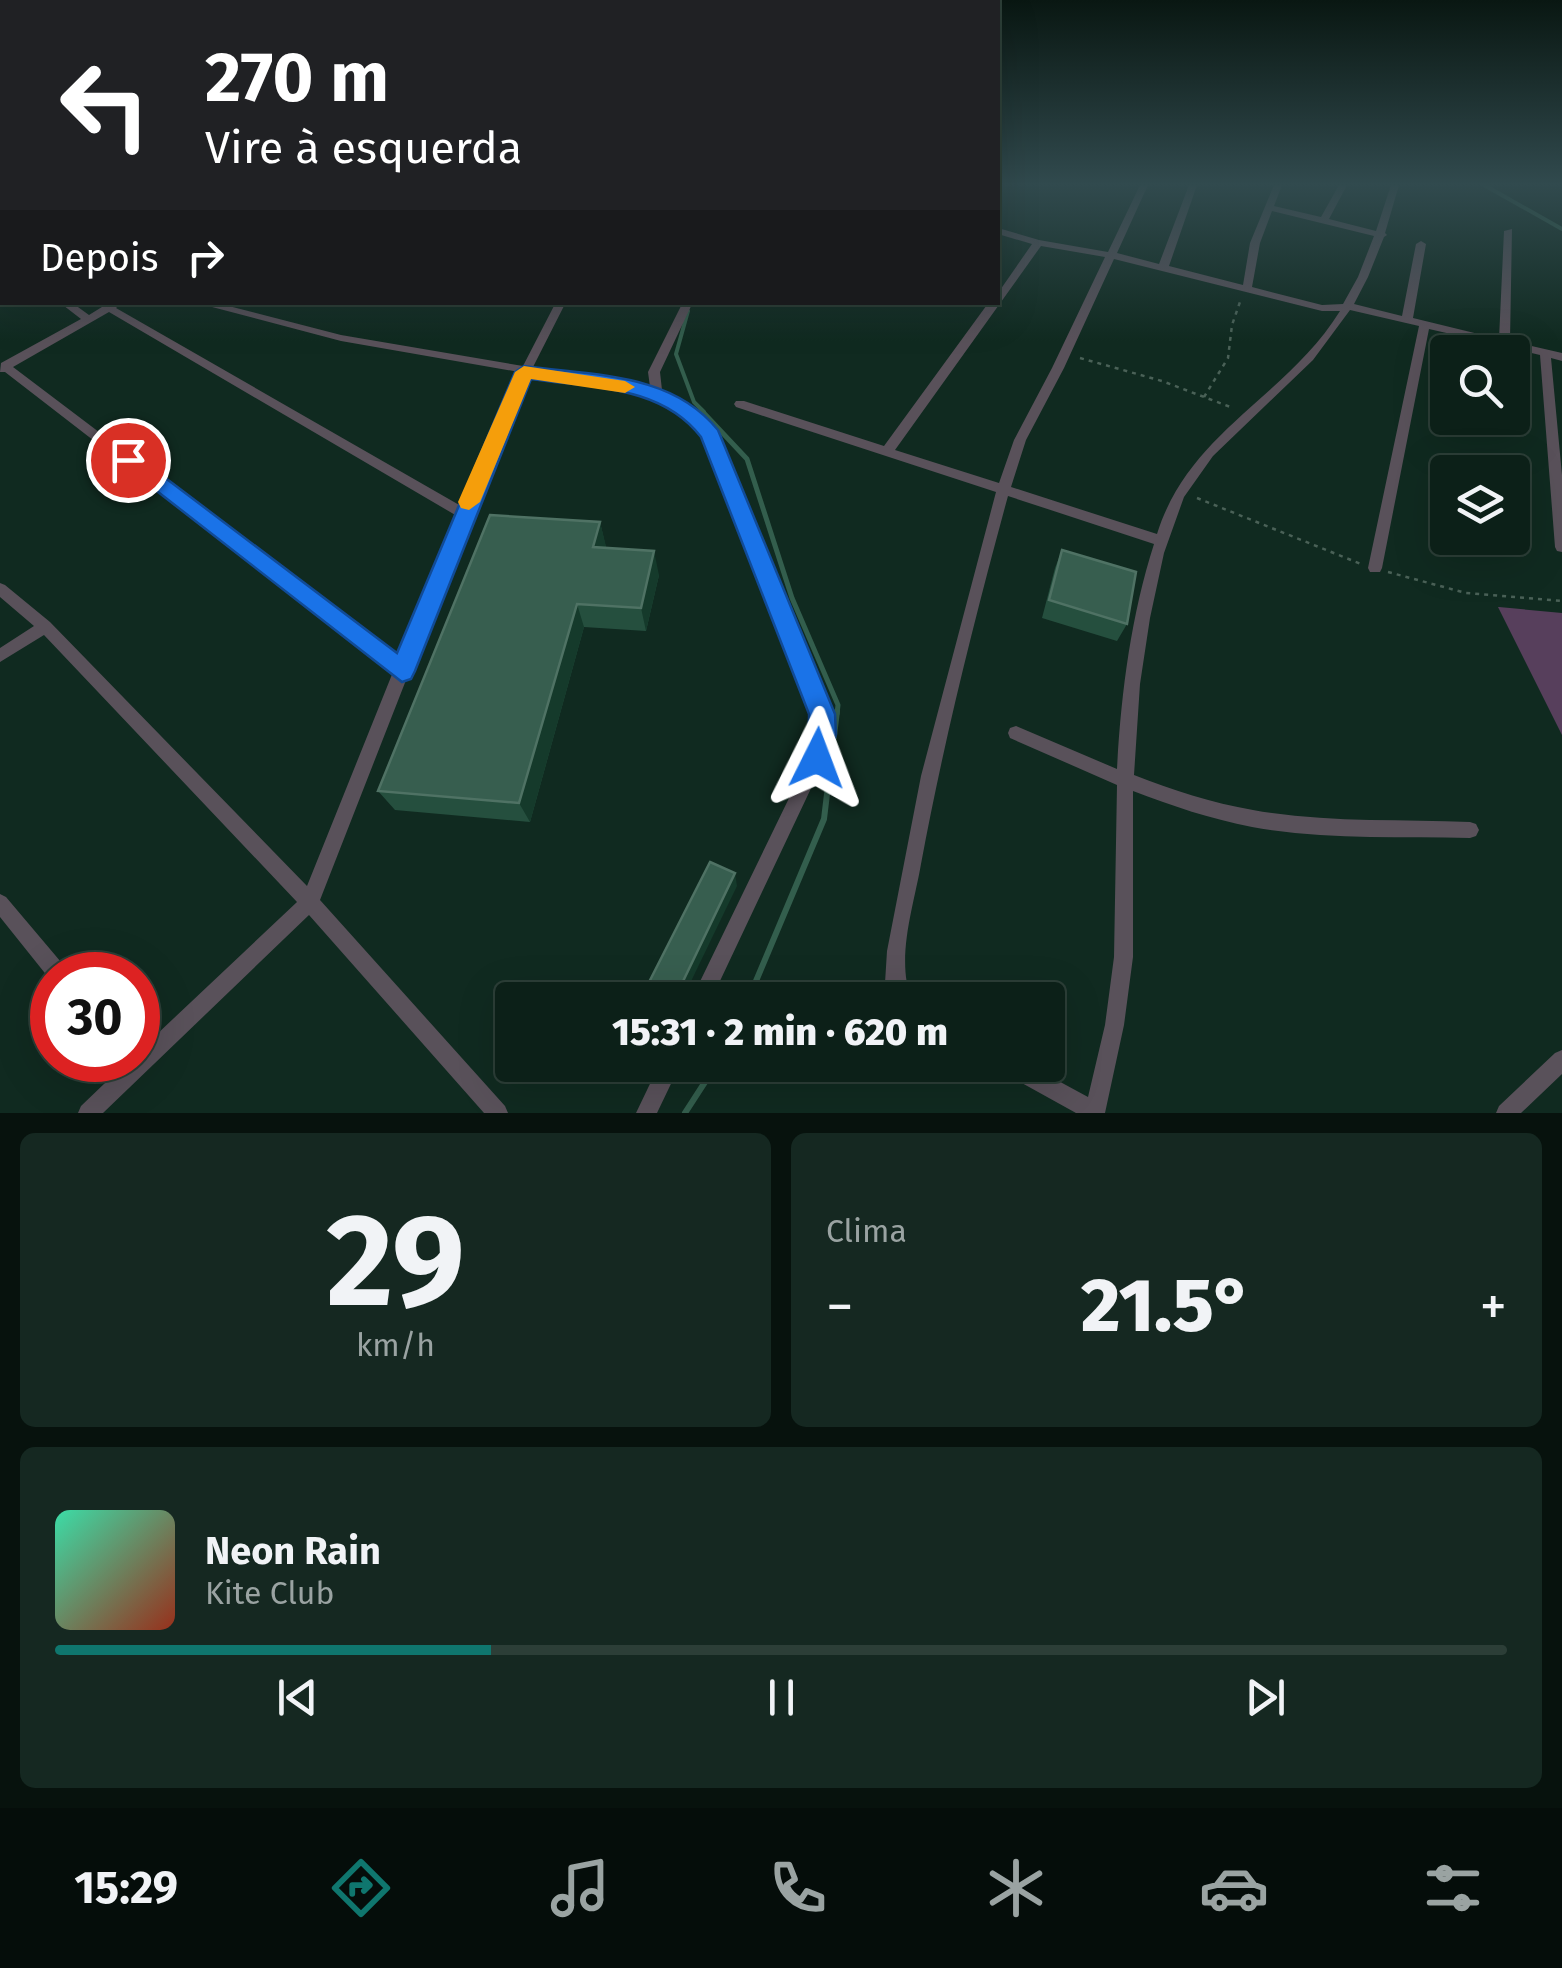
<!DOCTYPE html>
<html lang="pt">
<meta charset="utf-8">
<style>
body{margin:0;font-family:"Fira Sans",sans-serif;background:#152821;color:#f1f3f6;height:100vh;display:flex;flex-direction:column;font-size:38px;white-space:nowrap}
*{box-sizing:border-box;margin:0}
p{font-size:32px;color:#9aa3a2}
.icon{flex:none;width:55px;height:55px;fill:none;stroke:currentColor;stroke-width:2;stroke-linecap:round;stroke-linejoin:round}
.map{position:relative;height:1113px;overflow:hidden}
.sheet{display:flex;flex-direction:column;gap:20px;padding:20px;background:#07120d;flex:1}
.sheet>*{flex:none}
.guide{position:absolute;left:0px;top:0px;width:1000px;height:305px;box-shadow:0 10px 40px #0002,0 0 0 2px #2c3e37;background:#202124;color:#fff;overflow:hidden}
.tools{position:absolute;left:1430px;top:335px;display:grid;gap:20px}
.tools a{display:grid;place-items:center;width:100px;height:100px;border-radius:10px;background:#0c2018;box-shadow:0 10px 40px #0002,0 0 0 2px #2c3e37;font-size:50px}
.speed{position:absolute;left:30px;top:952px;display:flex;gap:20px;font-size:50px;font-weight:700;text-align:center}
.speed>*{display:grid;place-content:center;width:130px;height:130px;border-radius:50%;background:#0c2018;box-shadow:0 10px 40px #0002,0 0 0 2px #2c3e37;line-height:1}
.speed .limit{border:15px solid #d22;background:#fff;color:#111}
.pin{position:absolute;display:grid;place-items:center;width:85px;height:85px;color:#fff;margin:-42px;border:5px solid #fff;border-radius:50%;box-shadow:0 2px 10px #0007}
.me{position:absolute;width:110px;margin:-55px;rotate:3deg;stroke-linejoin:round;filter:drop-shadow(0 0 8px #0008)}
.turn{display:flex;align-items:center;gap:35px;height:210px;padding:0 40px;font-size:45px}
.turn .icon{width:130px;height:130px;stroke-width:2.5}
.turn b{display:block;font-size:70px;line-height:85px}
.then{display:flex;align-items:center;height:95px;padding:0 40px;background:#0003;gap:20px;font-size:38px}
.big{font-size:75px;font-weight:800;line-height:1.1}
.sheet .widget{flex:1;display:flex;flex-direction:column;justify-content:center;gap:15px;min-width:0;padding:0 35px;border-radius:15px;background:#152821}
.sheet .dial{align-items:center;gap:0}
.dial b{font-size:130px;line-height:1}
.song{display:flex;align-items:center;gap:30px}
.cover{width:120px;height:120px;border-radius:15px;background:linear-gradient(135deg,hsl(160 70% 55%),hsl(10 70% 35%))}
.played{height:10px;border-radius:5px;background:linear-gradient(90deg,#0f766e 30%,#2c3e37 30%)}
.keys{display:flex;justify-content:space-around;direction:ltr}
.heat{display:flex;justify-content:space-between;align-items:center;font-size:55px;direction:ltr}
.sheet .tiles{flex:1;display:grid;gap:20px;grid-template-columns:1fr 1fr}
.widget:last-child{grid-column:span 2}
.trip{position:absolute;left:495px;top:982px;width:570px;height:100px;border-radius:10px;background:#0c2018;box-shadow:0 10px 40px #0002,0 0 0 2px #2c3e37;font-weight:800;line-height:100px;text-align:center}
.tab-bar{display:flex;height:160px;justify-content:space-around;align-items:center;background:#050d0a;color:#9aa3a2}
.tab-bar .icon{width:70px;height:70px}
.tab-bar .current{color:#0f766e}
.tab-bar b{font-size:45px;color:#f1f3f6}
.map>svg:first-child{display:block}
.green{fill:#573f5c}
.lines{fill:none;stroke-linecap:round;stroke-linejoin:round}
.stream-far2{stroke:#335e4d;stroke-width:4}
.stream-far1{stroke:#335e4d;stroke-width:5}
.stream{stroke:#335e4d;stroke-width:6}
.path{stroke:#4a6157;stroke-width:2.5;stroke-dasharray:4 5;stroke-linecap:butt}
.minor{fill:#59515a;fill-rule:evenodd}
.wall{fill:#254f3e}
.shaded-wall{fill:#153a2b}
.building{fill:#375e4f;stroke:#4f7264;stroke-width:2.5}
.route{fill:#1a73e8;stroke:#114b97;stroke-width:2.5}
.slow{fill:#f59e0b}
</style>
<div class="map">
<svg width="1562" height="1113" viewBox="0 0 1562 1113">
<rect width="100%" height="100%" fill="#102a20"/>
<path class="green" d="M1499,607L1562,613V735L1498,607Z"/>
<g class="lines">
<path class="stream-far2" d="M1484,185L1562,229
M688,311L676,354L694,402L704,412"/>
<path class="stream-far1" d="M701,410L747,459L792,598L838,705L837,714"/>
<path class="stream" d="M748,1000L824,819L837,711
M685,1113L716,1065"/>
<path class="path" d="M1080,358L1162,381L1233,408
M1204,397L1228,358L1232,325L1241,299
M1197,498L1361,564
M1388,572L1466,593L1562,601"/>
<path class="minor" d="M1140,185H1148L1117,253L1159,264L1189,185H1197L1169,266L1243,285L1250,243L1274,185H1282L1274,206L1321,217L1339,185H1347L1329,219L1376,231L1391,185H1399L1385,233L1387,235L1384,237L1368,277L1354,304L1402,316L1416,244L1421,241L1426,244L1413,318L1499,339L1504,231L1512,229L1510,341L1562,353V361L1551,358L1562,475V552L1557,551L1555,547L1540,355L1510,348L1508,352H1500L1499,345L1429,329L1382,568L1380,572H1370L1368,568L1419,326L1350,310L1313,360L1213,456L1184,497L1164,553L1150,618L1140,684L1134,775C1172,790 1212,803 1253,810C1324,823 1398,819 1470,822L1476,824L1479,830L1476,836L1470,838C1398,836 1324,840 1252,827C1211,819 1172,806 1133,791V957L1124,1025L1105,1113H1076L1002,1072L999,1065H1029L1088,1097L1105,1025L1114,957L1117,785L1010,738L1008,733L1010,728L1016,726L1117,769C1121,693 1131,616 1154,544L1008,496C975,617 944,740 921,864C914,905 895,960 912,1000H892L885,983L887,951L921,776L996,492L736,407L734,404L736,401H744L884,446L989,302H998V293L1032,244L998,234V228L1039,240L1108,252ZM1272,211L1374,236L1358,277L1343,304L1322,305L1252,287L1260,243ZM1041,246L1105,257L1052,368L1014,440L999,483L895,450ZM1114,259L1322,311H1340C1287,397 1189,431 1157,534L1011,487L1026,440L1064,368Z
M0,216L2,217V223L0,222Z
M2,256V262L0,263V257Z
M59,302H71L89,315L110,302H122L116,308L461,506L519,372L341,341L193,302H213L341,335L523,366L556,302H566L533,367L650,387L648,372L683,302H693L660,372L662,390L682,399L709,422L830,715L831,734L823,763L711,1000H691L809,757L815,734L814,715L698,424L674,405L653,395L530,374L471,514L320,900L505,1106L508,1113H484L309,915L103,1113H78L81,1106L129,1060H138V1052L297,902L44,635L0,662V648L34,626L0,597V583L5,585L50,622L307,886L393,672L5,372H0L1,363L81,319ZM109,312L457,516L399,659L13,367Z
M1500,418H1512L1509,436H1501Z
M0,894L6,897L66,968L69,975H52V982L0,917Z
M1562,1050V1074L1521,1113H1496L1499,1106L1555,1053Z
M659,1065H680L657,1113H636Z"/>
</g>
<path class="wall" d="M600,522L606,548L659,575L646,631L584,627L530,822L395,810L378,791Z
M1062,550L1127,624L1117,641L1042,618L1055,568Z"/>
<path class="shaded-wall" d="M600,522L606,546L599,571L593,547Z
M654,551L659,575L646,631L641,608Z
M577,604L584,627L530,822L519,803Z
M735,873L737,886L682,1000H674Z"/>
<path class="building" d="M490,515L600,522L593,547L654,551L641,608L577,604L519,803L378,791Z
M1062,550L1136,572L1127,624L1049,600Z
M710,862L735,873L674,1000H640Z"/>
<linearGradient id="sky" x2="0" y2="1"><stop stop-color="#091712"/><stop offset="0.54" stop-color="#314a4e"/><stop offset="1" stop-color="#314a4e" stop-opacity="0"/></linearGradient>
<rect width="1562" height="341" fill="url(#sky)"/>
<path class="route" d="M524,366C594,376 671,372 718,430L835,714L836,734L827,766L817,770L808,766C801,752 810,731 809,714L701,437C661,385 592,388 531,379L415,671L411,679L402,682L117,460L128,453L135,455L397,653L515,372Z"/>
<path class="slow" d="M524,366L625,381L635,387L625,393L531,379L480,502L469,510L461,508L458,502L515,372Z"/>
</svg>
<div class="tools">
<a><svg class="icon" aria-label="search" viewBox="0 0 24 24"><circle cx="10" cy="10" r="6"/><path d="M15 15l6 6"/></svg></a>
<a><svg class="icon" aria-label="layers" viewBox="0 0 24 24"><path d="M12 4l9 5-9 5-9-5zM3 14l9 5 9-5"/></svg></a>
</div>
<div class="speed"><div class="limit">30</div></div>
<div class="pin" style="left:128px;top:460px;background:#d93025"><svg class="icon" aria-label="arrive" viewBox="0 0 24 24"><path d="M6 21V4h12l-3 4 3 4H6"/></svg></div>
<svg class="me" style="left:817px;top:758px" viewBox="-20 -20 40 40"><path d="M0-17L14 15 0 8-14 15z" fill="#1a73e8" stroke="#fff" stroke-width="4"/></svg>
<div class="trip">15:31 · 2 min · 620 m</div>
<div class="guide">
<div class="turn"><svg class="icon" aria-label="left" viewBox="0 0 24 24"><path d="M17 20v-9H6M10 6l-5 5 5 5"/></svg><div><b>270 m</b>Vire à esquerda</div></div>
<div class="then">Depois<svg class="icon" aria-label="right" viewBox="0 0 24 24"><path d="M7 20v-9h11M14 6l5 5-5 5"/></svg></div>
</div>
</div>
<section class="sheet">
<div class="tiles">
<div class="widget dial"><b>29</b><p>km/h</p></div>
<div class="widget"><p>Clima</p>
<div class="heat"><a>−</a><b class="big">21.5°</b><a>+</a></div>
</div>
<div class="widget">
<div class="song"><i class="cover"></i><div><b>Neon Rain</b><p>Kite Club</p></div></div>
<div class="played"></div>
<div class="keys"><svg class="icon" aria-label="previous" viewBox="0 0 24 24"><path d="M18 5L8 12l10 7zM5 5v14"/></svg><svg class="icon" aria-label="pause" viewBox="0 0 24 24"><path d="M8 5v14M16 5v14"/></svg><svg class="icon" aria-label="next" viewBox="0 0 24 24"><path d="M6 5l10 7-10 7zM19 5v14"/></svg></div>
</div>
</div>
</section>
<nav class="tab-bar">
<b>15:29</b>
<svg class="icon current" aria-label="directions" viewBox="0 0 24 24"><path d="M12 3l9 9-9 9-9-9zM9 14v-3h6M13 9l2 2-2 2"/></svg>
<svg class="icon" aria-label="music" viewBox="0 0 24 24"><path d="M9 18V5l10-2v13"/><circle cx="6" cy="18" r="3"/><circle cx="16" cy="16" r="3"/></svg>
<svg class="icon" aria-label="phone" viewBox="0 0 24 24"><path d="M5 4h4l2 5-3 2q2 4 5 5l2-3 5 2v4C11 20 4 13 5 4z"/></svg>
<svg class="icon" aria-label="climate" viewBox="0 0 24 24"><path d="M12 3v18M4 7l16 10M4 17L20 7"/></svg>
<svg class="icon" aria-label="car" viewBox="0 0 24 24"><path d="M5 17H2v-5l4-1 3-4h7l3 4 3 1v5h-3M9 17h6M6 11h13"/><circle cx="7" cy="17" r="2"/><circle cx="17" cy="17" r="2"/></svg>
<svg class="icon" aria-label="filters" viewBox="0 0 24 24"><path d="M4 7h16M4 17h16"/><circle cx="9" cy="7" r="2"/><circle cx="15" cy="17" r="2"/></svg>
</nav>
